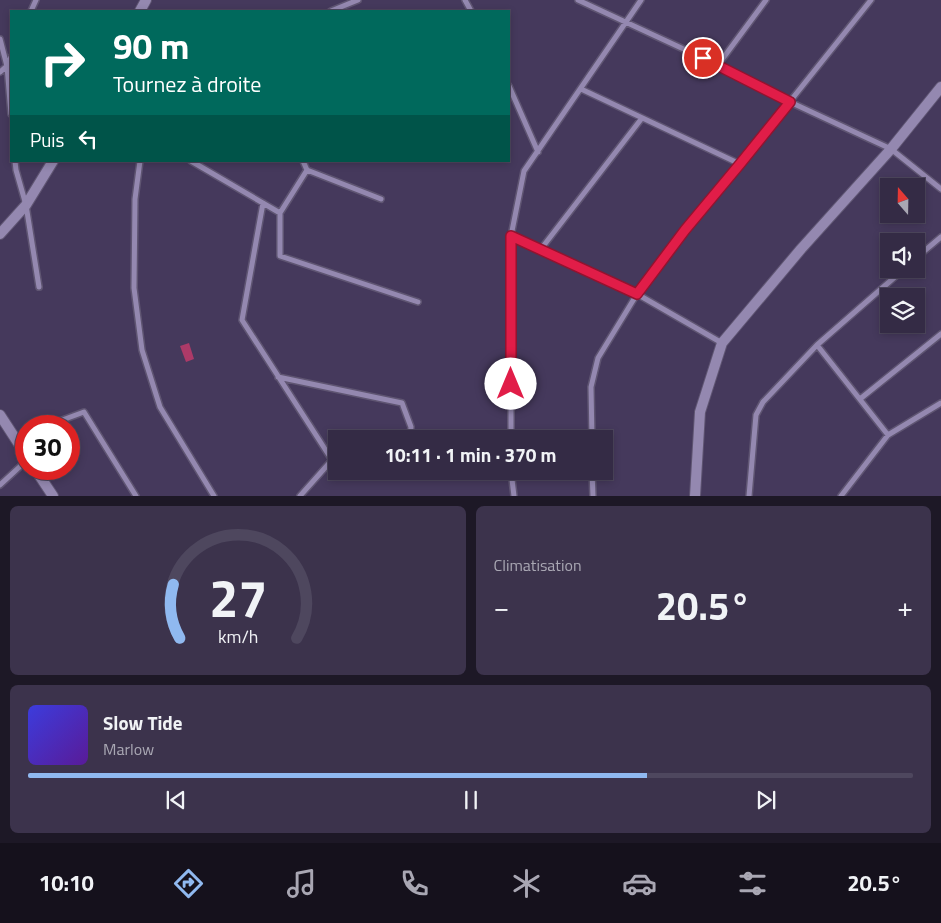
<!DOCTYPE html>
<html lang="fr">
<meta charset="utf-8">
<style>
body{margin:0;font-family:"Titillium Web",sans-serif;background:#3c334c;color:#f1f3f6;height:100vh;display:flex;flex-direction:column;font-size:19px;white-space:nowrap}
*{box-sizing:border-box;margin:0}
p{font-size:16px;color:#a9a7b3}
.icon{flex:none;width:28px;height:28px;fill:none;stroke:currentColor;stroke-width:2;stroke-linecap:round;stroke-linejoin:round}
.map{position:relative;height:496px;overflow:hidden}
.details{display:flex;flex-direction:column;gap:10px;padding:10px;background:#1d1826;flex:1}
.details>*{flex:none}
.guide{position:absolute;left:10px;top:10px;width:500px;height:152px;border-radius:0px;box-shadow:0 2px 8px #0003,0 0 0 1px #4e475e;background:#00695c;color:#fff;overflow:hidden}
.needle{width:32px;rotate:340deg}
.controls{position:absolute;left:880px;top:178px;display:grid;gap:10px}
.controls a{display:grid;place-items:center;width:45px;height:45px;border-radius:0px;background:#342b45;box-shadow:0 2px 8px #0003,0 0 0 1px #4e475e;font-size:25px}
.speed{position:absolute;left:15px;top:415px;display:flex;gap:10px;font-size:25px;font-weight:700;text-align:center}
.speed>*{display:grid;place-content:center;width:65px;height:65px;border-radius:50%;background:#342b45;box-shadow:0 2px 8px #0003,0 0 0 1px #4e475e;line-height:1}
.speed .limit{border:8px solid #d22;background:#fff;color:#111}
.pin{position:absolute;display:grid;place-items:center;width:42px;height:42px;color:#fff;margin:-21px;border:2px solid #fff;border-radius:50%;box-shadow:0 1px 5px #0007}
.me{position:absolute;width:55px;margin:-28px;rotate:0deg;stroke-linejoin:round;filter:drop-shadow(0 0 4px #0008)}
.turn{display:flex;align-items:center;gap:18px;height:105px;padding:0 20px;font-size:22px}
.turn .icon{width:65px;height:65px;stroke-width:2.5}
.turn b{display:block;font-size:35px;line-height:42px}
.then{display:flex;align-items:center;height:48px;padding:0 20px;background:#0003;gap:10px;font-size:19px}
.big{font-size:38px;font-weight:700;line-height:1.1}
.details .widget{flex:1;display:flex;flex-direction:column;justify-content:center;gap:8px;min-width:0;padding:0 18px;border-radius:8px;background:#3c334c}
.details .dial{align-items:center;gap:0}
.dial svg{height:130px;overflow:visible;fill:none;stroke:#4e475e;stroke-width:7;stroke-linecap:round;text-anchor:middle}
.dial text{fill:#f1f3f6;stroke:none}
.song{display:flex;align-items:center;gap:15px}
.cover{width:60px;height:60px;border-radius:8px;background:linear-gradient(135deg,hsl(240 70% 55%),hsl(270 70% 35%))}
.played{height:5px;border-radius:2px;background:linear-gradient(90deg,#90b9f0 70%,#4e475e 70%)}
.keys{display:flex;justify-content:space-around;direction:ltr}
.heat{display:flex;justify-content:space-between;align-items:center;font-size:28px;direction:ltr}
.details .tiles{flex:1;display:grid;gap:10px;grid-template-columns:1fr 1fr}
.widget:last-child{grid-column:span 2}
.trip{position:absolute;left:328px;top:430px;width:285px;height:50px;border-radius:0px;background:#342b45;box-shadow:0 2px 8px #0003,0 0 0 1px #4e475e;font-weight:700;line-height:50px;text-align:center}
.tab-bar{display:flex;height:80px;justify-content:space-around;align-items:center;background:#15111c;color:#a9a7b3}
.tab-bar .icon{width:35px;height:35px}
.tab-bar .active{color:#90b9f0}
.tab-bar b{font-size:22px;color:#f1f3f6}
.map>svg:first-child{display:block}
.water{fill:#ac3a68}
.lines{fill:none;stroke-linecap:round;stroke-linejoin:round}
.street-casing{stroke:#5f5572;stroke-width:8}
.secondary-casing{stroke:#5f5572;stroke-width:12}
.street{stroke:#9488b0;stroke-width:5}
.secondary{stroke:#9488b0;stroke-width:10}
.route-casing{stroke:#92132f;stroke-width:12}
.route{stroke:#e11d48;stroke-width:9}
</style>
<div class="map">
<svg width="941" height="496" viewBox="0 0 941 496">
<rect width="100%" height="100%" fill="#45395c"/>
<path class="water" d="M189,343L194,359L186,362L180,346Z"/>
<g class="lines">
<defs>
<path id="street" d="M465,0L471,11
M578,0L718,65L790,102L891,149L941,189
M31,11L36,0
M331,11L358,0
M0,39L7,66L11,114
M718,65L766,0
M0,72L7,66L11,57
M509,86L538,152
M581,89L740,164
M15,161L16,170L26,205L39,287
M140,161L135,199L134,288L142,350L160,407L214,496
M191,161L280,213L307,170
M303,161L307,170L381,199
M263,203L242,320L332,460
M280,213V256L418,302
M511,236L637,294L722,343
M541,249L642,118
M916,258L941,237
M817,345L888,435
M278,377L402,403L411,427L410,439
M860,399L941,334
M46,426L84,412L136,496
M15,438L26,434
M511,439V236L524,171L641,0
M592,439L591,387L598,358L637,294L685,230L740,164L871,0
M511,471L514,496
M592,471L593,496
M0,485L26,461
M300,496L332,460L336,459
M749,496L756,415L763,402L817,345L904,269
M841,496L888,435L941,403"/>
<path id="secondary" d="M140,11L146,0
M0,234L26,205L53,161
M0,415L26,455
M35,469L53,496
M695,496L700,412L722,343L801,249L891,149L941,87"/>
</defs>
<use href="#street" class="street-casing"/>
<use href="#secondary" class="secondary-casing"/>
<use href="#street" class="street"/>
<use href="#secondary" class="secondary"/>
</g>
<g class="lines">
<defs>
<path id="route" d="M511,384V236L637,294L685,230L740,164L790,102L703,58"/>
</defs>
<use href="#route" class="route-casing"/>
<use href="#route" class="route"/>
</g>
</svg>
<div class="controls">
<a><svg class="needle" viewBox="-14 -14 28 28"><path d="M0-13l5 13h-10z" fill="#e53935"/><path d="M0 13l5-13h-10z" fill="#a9a7b3"/></svg></a>
<a><svg class="icon" aria-label="sound" viewBox="0 0 24 24"><path d="M4 9h4l5-4v14l-5-4H4zM17 9q2 3 0 6"/></svg></a>
<a><svg class="icon" aria-label="layers" viewBox="0 0 24 24"><path d="M12 4l9 5-9 5-9-5zM3 14l9 5 9-5"/></svg></a>
</div>
<div class="speed"><div class="limit">30</div></div>
<div class="pin" style="left:703px;top:58px;background:#d93025"><svg class="icon" aria-label="arrive" viewBox="0 0 24 24"><path d="M6 21V4h12l-3 4 3 4H6"/></svg></div>
<svg class="me" style="left:511px;top:384px" viewBox="-20 -20 40 40"><circle r="19" fill="#fff"/><path d="M0-13L10 11 0 6-10 11z" fill="#e11d48"/></svg>
<div class="trip">10:11 · 1 min · 370 m</div>
<div class="guide">
<div class="turn"><svg class="icon" aria-label="right" viewBox="0 0 24 24"><path d="M7 20v-9h11M14 6l5 5-5 5"/></svg><div><b>90 m</b>Tournez à droite</div></div>
<div class="then">Puis<svg class="icon" aria-label="left" viewBox="0 0 24 24"><path d="M17 20v-9H6M10 6l-5 5 5 5"/></svg></div>
</div>
</div>
<section class="details">
<div class="tiles">
<div class="widget dial"><svg viewBox="0 0 100 80">
<path d="M14 69A42 42 0 1 1 86 69"/>
<path d="M14 69A42 42 0 0 1 10 36" stroke="#90b9f0"/>
<text x="50" y="56" font-size="32" font-weight="700">27</text>
<text x="50" y="72" font-size="11">km/h</text>
</svg></div>
<div class="widget"><p>Climatisation</p>
<div class="heat"><a>−</a><b class="big">20.5°</b><a>+</a></div>
</div>
<div class="widget">
<div class="song"><i class="cover"></i><div><b>Slow Tide</b><p>Marlow</p></div></div>
<div class="played"></div>
<div class="keys"><svg class="icon" aria-label="previous" viewBox="0 0 24 24"><path d="M18 5L8 12l10 7zM5 5v14"/></svg><svg class="icon" aria-label="pause" viewBox="0 0 24 24"><path d="M8 5v14M16 5v14"/></svg><svg class="icon" aria-label="next" viewBox="0 0 24 24"><path d="M6 5l10 7-10 7zM19 5v14"/></svg></div>
</div>
</div>
</section>
<nav class="tab-bar">
<b>10:10</b>
<svg class="icon active" aria-label="directions" viewBox="0 0 24 24"><path d="M12 3l9 9-9 9-9-9zM9 14v-3h6M13 9l2 2-2 2"/></svg>
<svg class="icon" aria-label="music" viewBox="0 0 24 24"><path d="M9 18V5l10-2v13"/><circle cx="6" cy="18" r="3"/><circle cx="16" cy="16" r="3"/></svg>
<svg class="icon" aria-label="phone" viewBox="0 0 24 24"><path d="M5 4h4l2 5-3 2q2 4 5 5l2-3 5 2v4C11 20 4 13 5 4z"/></svg>
<svg class="icon" aria-label="climate" viewBox="0 0 24 24"><path d="M12 3v18M4 7l16 10M4 17L20 7"/></svg>
<svg class="icon" aria-label="car" viewBox="0 0 24 24"><path d="M5 17H2v-5l4-1 3-4h7l3 4 3 1v5h-3M9 17h6M6 11h13"/><circle cx="7" cy="17" r="2"/><circle cx="17" cy="17" r="2"/></svg>
<svg class="icon" aria-label="filters" viewBox="0 0 24 24"><path d="M4 7h16M4 17h16"/><circle cx="9" cy="7" r="2"/><circle cx="15" cy="17" r="2"/></svg>
<b>20.5°</b>
</nav>
